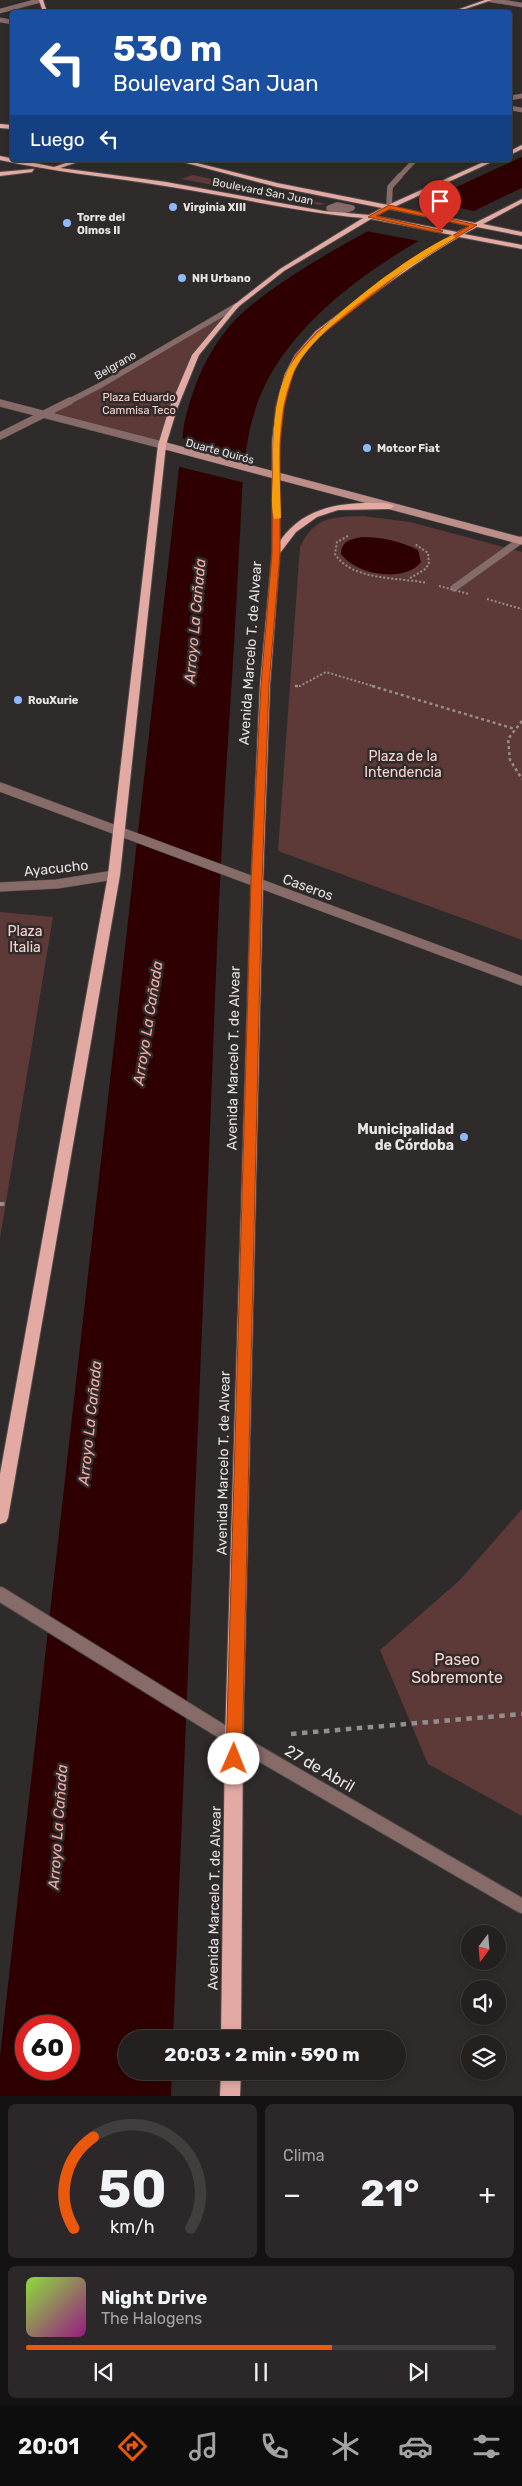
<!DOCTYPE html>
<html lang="es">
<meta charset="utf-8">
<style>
body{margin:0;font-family:Rubik,sans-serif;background:#2c2829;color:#f1f3f6;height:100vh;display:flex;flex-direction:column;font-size:19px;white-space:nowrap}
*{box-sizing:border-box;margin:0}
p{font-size:16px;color:#a3a3a5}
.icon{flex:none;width:28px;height:28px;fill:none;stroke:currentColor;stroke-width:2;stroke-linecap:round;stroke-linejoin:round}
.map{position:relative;height:2096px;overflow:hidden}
.panel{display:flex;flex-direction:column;gap:8px;padding:8px;background:#141212;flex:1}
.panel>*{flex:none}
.guide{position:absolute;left:10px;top:10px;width:502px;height:152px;border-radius:5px;box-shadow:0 2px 8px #0003,0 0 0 1px #413e3e;background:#1a4fa0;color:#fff;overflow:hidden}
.needle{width:32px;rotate:196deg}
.controls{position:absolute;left:461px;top:1925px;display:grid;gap:10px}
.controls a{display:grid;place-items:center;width:45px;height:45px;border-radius:50%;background:#242020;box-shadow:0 2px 8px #0003,0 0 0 1px #413e3e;font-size:25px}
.speed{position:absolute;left:15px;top:2015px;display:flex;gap:10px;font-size:25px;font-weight:700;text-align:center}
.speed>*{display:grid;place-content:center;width:65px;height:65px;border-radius:50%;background:#242020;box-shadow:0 2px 8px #0003,0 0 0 1px #413e3e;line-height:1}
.speed .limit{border:8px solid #d22;background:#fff;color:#111}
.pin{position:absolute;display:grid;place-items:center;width:42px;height:42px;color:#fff;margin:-51px -21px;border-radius:50% 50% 50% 0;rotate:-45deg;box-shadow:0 0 5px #0007}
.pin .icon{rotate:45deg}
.me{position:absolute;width:55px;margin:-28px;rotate:1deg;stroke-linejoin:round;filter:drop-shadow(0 0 4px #0008)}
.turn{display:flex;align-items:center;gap:18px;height:105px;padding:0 20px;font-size:22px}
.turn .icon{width:65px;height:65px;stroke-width:2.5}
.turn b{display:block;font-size:35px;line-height:42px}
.then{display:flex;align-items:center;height:48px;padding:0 20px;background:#0003;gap:10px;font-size:19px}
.big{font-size:38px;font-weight:700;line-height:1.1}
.panel .tile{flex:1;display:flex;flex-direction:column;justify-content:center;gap:8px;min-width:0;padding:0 18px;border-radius:8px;background:#2c2829}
.panel .dial{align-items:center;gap:0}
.dial svg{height:130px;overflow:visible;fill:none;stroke:#413e3e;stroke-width:7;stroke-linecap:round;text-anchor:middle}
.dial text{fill:#f1f3f6;stroke:none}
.song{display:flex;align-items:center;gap:15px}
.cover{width:60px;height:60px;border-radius:8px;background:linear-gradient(135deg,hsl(90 70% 55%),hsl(310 70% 35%))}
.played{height:5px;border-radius:2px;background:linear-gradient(90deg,#ea580c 65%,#413e3e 65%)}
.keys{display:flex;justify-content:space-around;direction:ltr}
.heat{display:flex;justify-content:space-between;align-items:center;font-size:28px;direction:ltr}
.panel .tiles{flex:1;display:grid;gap:8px;grid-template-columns:1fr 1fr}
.tile:last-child{grid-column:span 2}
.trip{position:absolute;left:118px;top:2030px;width:288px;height:50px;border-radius:25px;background:#242020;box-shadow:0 2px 8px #0003,0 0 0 1px #413e3e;font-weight:700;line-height:50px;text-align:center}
.menu{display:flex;height:80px;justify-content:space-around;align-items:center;background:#0e0d0d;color:#a3a3a5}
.menu .icon{width:35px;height:35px}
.menu .selected{color:#ea580c}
.menu b{font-size:22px;color:#f1f3f6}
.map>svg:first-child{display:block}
.green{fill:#5d3a37}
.water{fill:#2e0001;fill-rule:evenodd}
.pier{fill:#302b2b}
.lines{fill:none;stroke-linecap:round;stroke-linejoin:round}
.lane-casing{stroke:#4d4948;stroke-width:8}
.street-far4-casing{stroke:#4d4948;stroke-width:5}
.street-far3-casing{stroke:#4d4948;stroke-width:6}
.street-far2-casing{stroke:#4d4948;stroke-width:8}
.street-far1-casing{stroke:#4d4948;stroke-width:10}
.street-casing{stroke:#4d4948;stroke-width:16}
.secondary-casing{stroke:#4d4948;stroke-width:8}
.primary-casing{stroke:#4d4948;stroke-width:2}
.path-far3{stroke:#938f8e;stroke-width:2;stroke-dasharray:2 2;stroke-linecap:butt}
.path-far2{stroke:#938f8e;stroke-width:2.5;stroke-dasharray:3 3;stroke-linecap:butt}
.path-far1{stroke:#938f8e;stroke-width:4;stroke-dasharray:4.5 4.5;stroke-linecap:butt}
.path{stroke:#938f8e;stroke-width:4.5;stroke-dasharray:5.5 5.5;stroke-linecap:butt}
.lane{stroke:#876b68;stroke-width:7}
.street-far4{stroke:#876b68;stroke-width:4.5}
.street-far3{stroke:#876b68;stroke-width:5.5}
.street-far2{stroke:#876b68;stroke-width:7}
.street-far1{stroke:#876b68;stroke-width:9}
.street{stroke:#876b68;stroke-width:14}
.secondary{stroke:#bb8e8a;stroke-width:7}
.primary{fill:#e3a9a3;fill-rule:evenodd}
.path-bridge{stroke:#938f8e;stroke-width:2;stroke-dasharray:2 2;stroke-linecap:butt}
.route{fill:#ea580c;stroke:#983908}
.slow{fill:#f59e0b}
.poi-dot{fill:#8eb9fd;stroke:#302b2b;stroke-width:2}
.labels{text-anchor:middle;stroke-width:5;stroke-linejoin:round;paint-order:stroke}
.far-street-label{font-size:11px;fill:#e7e4e3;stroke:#302b2b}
.far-poi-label{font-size:11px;font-weight:bold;fill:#e7e4e3;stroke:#302b2b;text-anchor:start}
.far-park-label{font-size:11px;fill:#fbd4d0;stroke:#302b2b}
.street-label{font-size:14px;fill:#e7e4e3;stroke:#302b2b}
.park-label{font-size:14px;fill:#fbd4d0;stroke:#302b2b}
.poi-label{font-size:14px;font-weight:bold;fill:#e7e4e3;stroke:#302b2b;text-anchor:end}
.water-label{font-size:15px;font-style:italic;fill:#f7aca5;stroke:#302b2b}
.near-park-label{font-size:16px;fill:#fbd4d0;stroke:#302b2b}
.near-street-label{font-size:16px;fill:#e7e4e3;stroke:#302b2b}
</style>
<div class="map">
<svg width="522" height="2096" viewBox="0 0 522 2096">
<rect width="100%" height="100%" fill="#302b2b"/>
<path class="green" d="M193,175L327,204L319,205L181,179Z
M236,306L196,355L162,445L45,415Z
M363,516L410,522L522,552V940L278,851L300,547C315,516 332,517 363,516Z
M0,912L53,917L0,1238Z
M522,1509V1816L428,1764L380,1650L460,1580Z"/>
<path class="water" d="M522,157V188C431,230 311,292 265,385C240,436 243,496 239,551C236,615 232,678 228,741C217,904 213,1067 206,1230C195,1500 184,1769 173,2039H126V2071H172L171,2096H0V2056L184,424C193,387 204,358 228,328C250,302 281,283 309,265C377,223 449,190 522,157ZM26,2026H69V2069H26Z
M362,537C382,537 400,541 418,550L421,562C404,584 355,574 341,554C341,541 351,539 362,537Z"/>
<path class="pier" d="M424,200L478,212L424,242L361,230Z
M180,438L248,456L245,483L176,466Z"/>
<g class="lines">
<defs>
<path id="lane" d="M454,588L521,540"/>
<path id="street-far4" d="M491,0L522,5
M0,11L41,0
M0,20L12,22
M510,98L522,96
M510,108L522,110
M399,177L415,160"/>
<path id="street-far3" d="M337,205L352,208L344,211L329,208Z
M389,207L390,187L400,176
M68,402L101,385L236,306"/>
<path id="street-far2" d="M0,403L162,445
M0,436L70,401"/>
<path id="street-far1" d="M0,787L522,981
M0,887L57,884L114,875"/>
<path id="street" d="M0,1594L234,1739L522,1906"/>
<path id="secondary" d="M162,445L522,541"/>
<path id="primary" d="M39,0H43L47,12H43Z
M485,0H492L456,12H451Z
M0,124L12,125V129L0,128Z
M522,145V149L510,155V151Z
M0,156L54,167L75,160H84L60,168L166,182L324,211L369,215L382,208L277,187L175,160H185L277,183L388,205L488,160H496L394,207L475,223L522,199V203L483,224L522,232V236L477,227L464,234L522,245V249L459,237C423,258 392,280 359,305C334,325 303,344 292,375C274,428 280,486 280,541C302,509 336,503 371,503C379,503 389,502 394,506L390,509L338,510L317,517L296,532L280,553L270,685L263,882L243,1739L241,2039H221L225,1739L251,882L260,685L272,553V443L276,406L285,374L295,355L316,331L404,265L452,235L371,219L284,271L238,307L199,355L177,409L166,445L120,875L8,1518L6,1522L0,1524V1474L108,875L158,445L169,409L192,355L234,305L280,269L363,218C296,212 231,196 165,186C110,177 54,172 0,160ZM389,209L470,226L457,232L376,216Z
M34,169L32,172L0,176V172Z
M221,2071H241L240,2096H220Z"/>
</defs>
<use href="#lane" class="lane-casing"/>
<use href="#street-far4" class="street-far4-casing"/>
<use href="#street-far3" class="street-far3-casing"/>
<use href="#street-far2" class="street-far2-casing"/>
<use href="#street-far1" class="street-far1-casing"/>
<use href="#street" class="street-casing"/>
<use href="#secondary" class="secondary-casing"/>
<use href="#primary" class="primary-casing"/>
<path class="path-far3" d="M348,536L337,542L335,554C352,581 398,577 427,583
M410,578L424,570L429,564L428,553L415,544
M487,599L522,609
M295,686H300L326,672L376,687"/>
<path class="path-far2" d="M295,686H300
M372,686L515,729
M522,721L508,739L510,760L522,779"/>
<path class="path-far1" d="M0,1204H7"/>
<path class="path" d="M291,1734L522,1714"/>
<use href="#lane" class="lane"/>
<use href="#street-far4" class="street-far4"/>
<use href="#street-far3" class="street-far3"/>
<use href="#street-far2" class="street-far2"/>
<use href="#street-far1" class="street-far1"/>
<use href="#street" class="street"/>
<use href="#secondary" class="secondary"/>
<use href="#primary" class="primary"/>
<path class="path-bridge" d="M439,586L469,594"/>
</g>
<path class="route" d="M389,205L477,225L408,267L321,335L302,356L293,374L284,406L280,444V553L269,685L262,882L242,1759L240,1764L234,1766L228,1764L226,1759L251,882L261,685L272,553L273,444L276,406L286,374L296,355L317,332L404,264L469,226L390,209L376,216L443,231L440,233L368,217Z"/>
<path class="slow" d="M453,235L455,238C411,265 312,327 293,374C274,418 280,471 281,518L274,519C270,505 273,485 273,470C273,438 273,401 287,372C306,332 411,252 453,235Z"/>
<g class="poi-dot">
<circle cx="173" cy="207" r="5"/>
<circle cx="67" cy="223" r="5"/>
<circle cx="182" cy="278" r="5"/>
<circle cx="367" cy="448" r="5"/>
<circle cx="18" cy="700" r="5"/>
<circle cx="464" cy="1137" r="5"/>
</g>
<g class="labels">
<g class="far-street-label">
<text transform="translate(263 191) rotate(11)" y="4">Boulevard San Juan</text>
<text transform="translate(115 365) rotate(-30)" y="4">Belgrano</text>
<text transform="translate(220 451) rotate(15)" y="4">Duarte Quirós</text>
</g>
<g class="far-poi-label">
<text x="183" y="211">Virginia XIII</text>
<text x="77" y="221">Torre del<tspan x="77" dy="13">Olmos II</tspan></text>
<text x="192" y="282">NH Urbano</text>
<text x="377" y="452">Motcor Fiat</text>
<text x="28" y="704">RouXurie</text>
</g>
<g class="far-park-label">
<text x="139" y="401">Plaza Eduardo<tspan x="139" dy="13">Cammisa Teco</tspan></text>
</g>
<g class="street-label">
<text transform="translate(250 653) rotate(-86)" y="5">Avenida Marcelo T. de Alvear</text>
<text transform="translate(56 868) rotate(-6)" y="5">Ayacucho</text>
<text transform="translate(308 887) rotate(20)" y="5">Caseros</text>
<text transform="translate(233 1058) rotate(-89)" y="5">Avenida Marcelo T. de Alvear</text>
<text transform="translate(223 1463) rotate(-89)" y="5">Avenida Marcelo T. de Alvear</text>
<text transform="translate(214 1898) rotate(-89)" y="5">Avenida Marcelo T. de Alvear</text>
</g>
<g class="park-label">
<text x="403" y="761">Plaza de la<tspan x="403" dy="16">Intendencia</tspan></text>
<text x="25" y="936">Plaza<tspan x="25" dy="16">Italia</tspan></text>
</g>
<g class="poi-label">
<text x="454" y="1134">Municipalidad<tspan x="454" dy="16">de Córdoba</tspan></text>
</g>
<g class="water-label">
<text transform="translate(195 621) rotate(-85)" y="5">Arroyo La Cañada</text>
<text transform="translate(148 1023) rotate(-81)" y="5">Arroyo La Cañada</text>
<text transform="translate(90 1423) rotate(-84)" y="5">Arroyo La Cañada</text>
<text transform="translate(58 1827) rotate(-86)" y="5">Arroyo La Cañada</text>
</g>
<g class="near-park-label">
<text x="457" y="1665">Paseo<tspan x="457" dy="18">Sobremonte</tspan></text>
</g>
<g class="near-street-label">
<text transform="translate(320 1768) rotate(30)" y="6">27 de Abril</text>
</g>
</g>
</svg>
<div class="controls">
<a><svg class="needle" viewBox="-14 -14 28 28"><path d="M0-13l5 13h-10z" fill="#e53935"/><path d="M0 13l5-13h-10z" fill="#a3a3a5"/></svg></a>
<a><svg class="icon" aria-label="sound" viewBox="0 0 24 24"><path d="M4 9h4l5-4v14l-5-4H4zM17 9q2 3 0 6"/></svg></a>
<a><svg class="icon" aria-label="layers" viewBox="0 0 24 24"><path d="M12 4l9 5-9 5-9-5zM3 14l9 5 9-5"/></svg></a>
</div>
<div class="speed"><div class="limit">60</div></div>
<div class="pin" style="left:440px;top:231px;background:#d93025"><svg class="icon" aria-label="arrive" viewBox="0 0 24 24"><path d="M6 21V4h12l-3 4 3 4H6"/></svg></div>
<svg class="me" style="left:234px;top:1759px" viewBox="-20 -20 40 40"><circle r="19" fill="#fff"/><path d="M0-13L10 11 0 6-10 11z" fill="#ea580c"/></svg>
<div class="trip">20:03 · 2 min · 590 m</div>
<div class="guide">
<div class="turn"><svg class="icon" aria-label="left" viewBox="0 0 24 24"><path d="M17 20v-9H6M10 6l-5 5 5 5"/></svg><div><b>530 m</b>Boulevard San Juan</div></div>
<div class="then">Luego<svg class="icon" aria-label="left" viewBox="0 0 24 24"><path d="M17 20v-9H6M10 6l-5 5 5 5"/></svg></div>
</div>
</div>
<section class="panel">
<div class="tiles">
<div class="tile dial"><svg viewBox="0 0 100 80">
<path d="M14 69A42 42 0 1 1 86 69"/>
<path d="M14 69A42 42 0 0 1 26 13" stroke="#ea580c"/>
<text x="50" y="56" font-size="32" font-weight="700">50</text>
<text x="50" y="72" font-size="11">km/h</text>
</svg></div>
<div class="tile"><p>Clima</p>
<div class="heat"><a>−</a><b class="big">21°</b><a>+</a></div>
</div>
<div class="tile">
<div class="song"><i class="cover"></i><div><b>Night Drive</b><p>The Halogens</p></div></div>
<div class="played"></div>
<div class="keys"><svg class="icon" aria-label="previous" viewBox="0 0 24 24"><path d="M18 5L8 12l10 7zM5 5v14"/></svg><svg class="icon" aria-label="pause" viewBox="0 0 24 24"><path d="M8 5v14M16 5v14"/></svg><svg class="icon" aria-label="next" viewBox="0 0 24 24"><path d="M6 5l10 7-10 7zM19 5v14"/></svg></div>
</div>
</div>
</section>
<nav class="menu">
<b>20:01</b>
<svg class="icon selected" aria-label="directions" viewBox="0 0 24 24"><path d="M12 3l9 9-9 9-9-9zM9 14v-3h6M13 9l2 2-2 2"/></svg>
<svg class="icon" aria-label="music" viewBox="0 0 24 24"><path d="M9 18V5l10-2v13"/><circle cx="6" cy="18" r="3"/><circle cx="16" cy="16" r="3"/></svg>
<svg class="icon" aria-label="phone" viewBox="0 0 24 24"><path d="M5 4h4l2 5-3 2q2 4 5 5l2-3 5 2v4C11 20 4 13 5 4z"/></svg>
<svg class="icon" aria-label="climate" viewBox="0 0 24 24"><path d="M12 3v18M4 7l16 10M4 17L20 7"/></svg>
<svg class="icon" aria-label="car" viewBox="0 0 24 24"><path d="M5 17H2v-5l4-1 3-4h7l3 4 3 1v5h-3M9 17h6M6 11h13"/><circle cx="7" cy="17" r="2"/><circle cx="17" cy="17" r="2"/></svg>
<svg class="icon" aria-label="filters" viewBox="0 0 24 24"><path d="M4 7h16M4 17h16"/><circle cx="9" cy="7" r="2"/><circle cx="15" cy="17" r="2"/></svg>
</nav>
